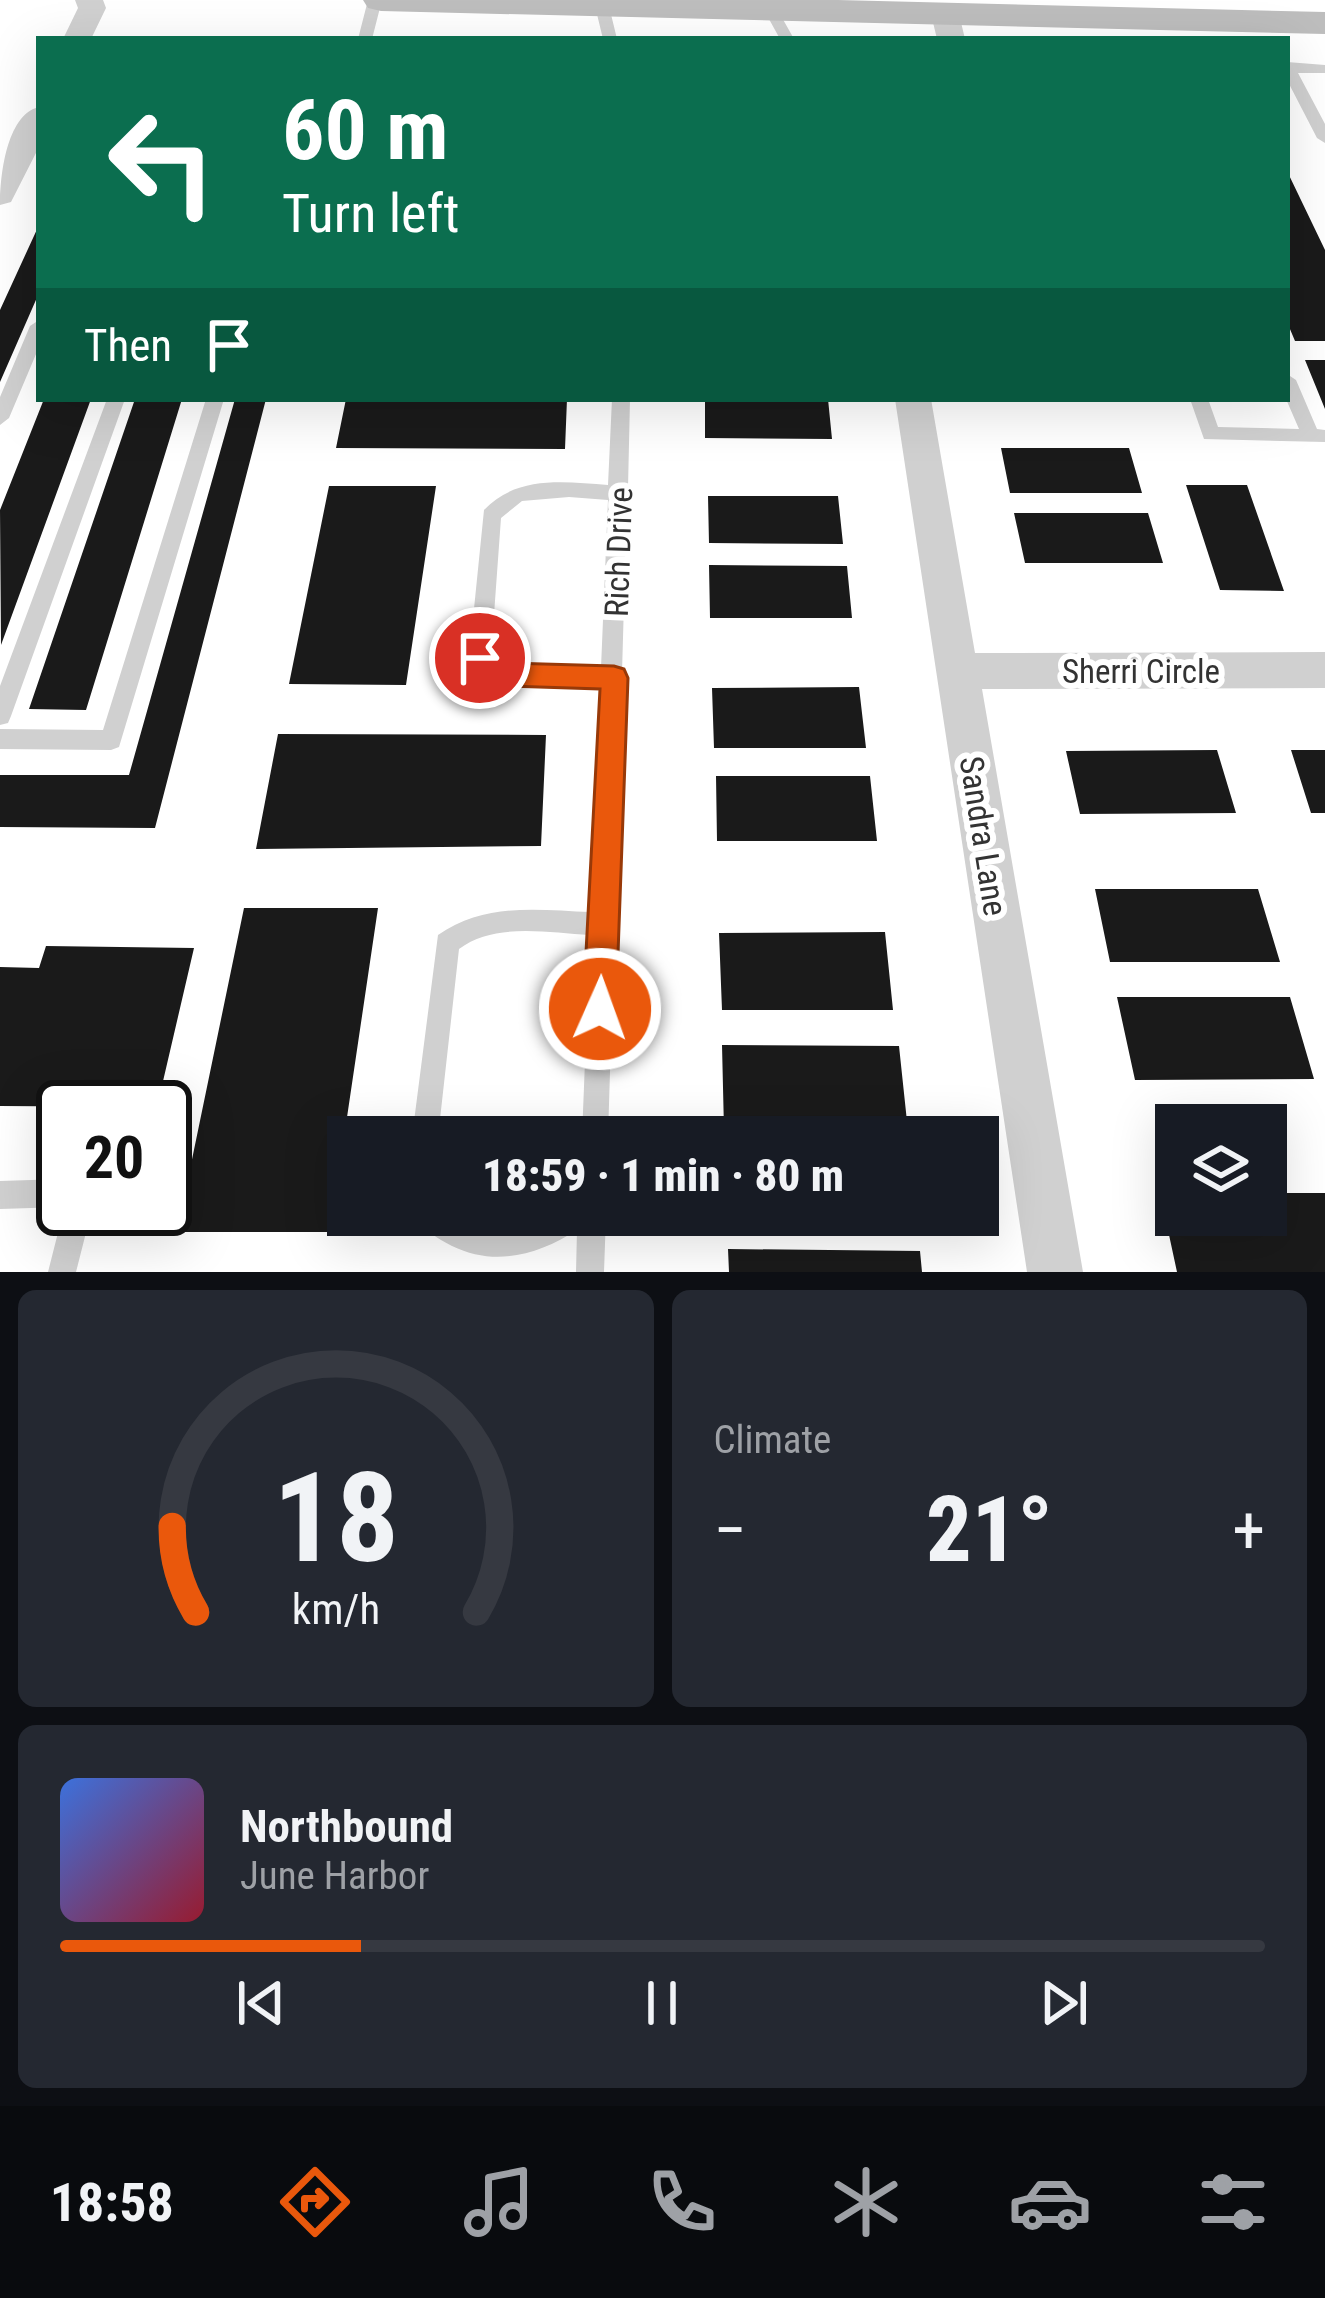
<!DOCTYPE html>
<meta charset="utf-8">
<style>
body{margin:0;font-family:"Roboto Condensed",sans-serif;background:#242831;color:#f1f3f6;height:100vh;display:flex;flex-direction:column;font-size:45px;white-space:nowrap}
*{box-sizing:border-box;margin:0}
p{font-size:39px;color:#9ea1a6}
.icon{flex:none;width:66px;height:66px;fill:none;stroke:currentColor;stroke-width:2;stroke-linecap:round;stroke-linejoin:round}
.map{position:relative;height:1272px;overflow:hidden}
.side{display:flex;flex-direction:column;gap:18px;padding:18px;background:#0d0f14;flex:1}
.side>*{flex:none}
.top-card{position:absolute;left:36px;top:36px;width:1254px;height:366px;border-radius:0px;box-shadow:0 12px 48px #0002;background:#0b6e4f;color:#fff;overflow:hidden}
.buttons{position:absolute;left:1155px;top:1104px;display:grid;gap:24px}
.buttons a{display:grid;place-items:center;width:132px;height:132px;border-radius:0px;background:#171b24;box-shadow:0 12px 48px #0002;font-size:60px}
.speed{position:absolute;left:36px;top:1080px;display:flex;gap:24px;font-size:60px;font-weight:700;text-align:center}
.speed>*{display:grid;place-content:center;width:156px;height:156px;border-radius:50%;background:#171b24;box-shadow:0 12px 48px #0002;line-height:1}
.speed .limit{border:6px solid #111;border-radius:18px;background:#fff;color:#111}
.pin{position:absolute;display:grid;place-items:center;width:102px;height:102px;color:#fff;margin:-51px;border:6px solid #fff;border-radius:50%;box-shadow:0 3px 12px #0007}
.me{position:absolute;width:132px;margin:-66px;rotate:2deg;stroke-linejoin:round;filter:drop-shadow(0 0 9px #0008)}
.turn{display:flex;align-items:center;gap:42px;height:252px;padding:0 48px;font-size:54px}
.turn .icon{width:156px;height:156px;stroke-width:2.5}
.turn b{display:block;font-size:84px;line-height:102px}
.then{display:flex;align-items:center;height:114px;padding:0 48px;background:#0003;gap:24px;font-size:45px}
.big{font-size:90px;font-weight:800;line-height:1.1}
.side .widget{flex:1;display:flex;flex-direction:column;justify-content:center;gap:18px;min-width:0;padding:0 42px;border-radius:18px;background:#242831}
.side .dial{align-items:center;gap:0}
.dial svg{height:312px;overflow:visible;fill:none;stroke:#363941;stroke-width:7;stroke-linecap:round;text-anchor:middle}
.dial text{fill:#f1f3f6;stroke:none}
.song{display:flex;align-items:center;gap:36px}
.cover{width:144px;height:144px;border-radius:18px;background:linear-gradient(135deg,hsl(220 70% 55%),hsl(350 70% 35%))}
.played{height:12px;border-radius:6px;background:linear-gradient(90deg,#ea580c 25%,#363941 25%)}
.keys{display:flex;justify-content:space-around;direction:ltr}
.heat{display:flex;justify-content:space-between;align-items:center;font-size:66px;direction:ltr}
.side .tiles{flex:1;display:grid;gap:18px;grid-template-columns:1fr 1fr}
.widget:last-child{grid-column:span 2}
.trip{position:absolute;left:327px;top:1116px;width:672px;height:120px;border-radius:0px;background:#171b24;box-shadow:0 12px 48px #0002;font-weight:800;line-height:120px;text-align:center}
.dock{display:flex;height:192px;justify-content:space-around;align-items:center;background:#090b0e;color:#9ea1a6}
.dock .icon{width:84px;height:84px}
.dock .current{color:#ea580c}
.dock b{font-size:54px;color:#f1f3f6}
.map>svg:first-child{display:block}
.building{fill:#1a1a1a}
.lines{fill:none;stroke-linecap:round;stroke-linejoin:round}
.lane{fill:#d0d0d0;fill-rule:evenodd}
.street{fill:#d0d0d0;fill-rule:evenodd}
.secondary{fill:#bdbdbd;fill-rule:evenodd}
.route{fill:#ea580c;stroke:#983908;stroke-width:3}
.labels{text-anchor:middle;stroke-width:12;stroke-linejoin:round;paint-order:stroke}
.street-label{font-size:33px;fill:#333;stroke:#fff}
</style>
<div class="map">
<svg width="1325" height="1272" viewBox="0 0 1325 1272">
<rect width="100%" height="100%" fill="#fff"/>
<path class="building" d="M1287,171L1325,250V341H1295L1287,322Z
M39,225V293L0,382V310Z
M1305,360H1325V409Z
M44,399H91L1,645L0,510Z
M135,399H182L86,710L29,709Z
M235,399H266L155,828L0,827V775H129Z
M346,399H567L565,449L336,448Z
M705,399H828L832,439L705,438Z
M1001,448H1129L1142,493H1010Z
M1186,485H1247L1284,591L1220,590Z
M329,486H436L406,685L289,684Z
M708,496H838L843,544L709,543Z
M1014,513H1148L1163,563H1025Z
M709,565L847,566L852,618H710Z
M859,687L866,748H714L712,688Z
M278,734L546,735L541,846L256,849Z
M1217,750L1236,813L1080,814L1066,751Z
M1291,750H1325V813H1311Z
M716,776H870L877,841H717Z
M1095,889H1258L1280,962H1110Z
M244,908H378L330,1232H177Z
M885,932L893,1010H722L719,933Z
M46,946L194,948L157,1107L0,1106V967L39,968Z
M1117,997H1290L1314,1079L1135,1080Z
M722,1045L899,1046L908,1131L724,1130Z
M1160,1193H1176V1215H1266V1193H1325V1272H1177Z
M728,1249L920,1251L922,1272H729Z"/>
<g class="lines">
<path class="lane" d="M368,0H382L372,39H358Z
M602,2L609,6L617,39H603L595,6Z
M771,6L776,7L794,39H780L764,10Z
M1287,62L1325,65V73H1298L1325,124V143L1317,138L1287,80Z
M39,320V347L9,418L0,425V397L30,326Z
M1287,374L1296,380L1317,429L1325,430V442L1204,439L1190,399H1208L1218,427L1299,429L1286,399Z
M107,399H125L11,716L8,723L0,725V686Z
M206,399H224L119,747L111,750L0,749V729L103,730Z
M612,399H630L628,488L631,493L627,498L622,673L625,678L622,684L608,1137H582L590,935C547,933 495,922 459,949L438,1137H412L438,935C485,902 537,910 591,912L600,687L490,680L482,677L469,658L484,510C517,475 564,482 608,485ZM569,497L608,500L601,668L496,663L491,656L501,518L522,501Z
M63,1179V1207L0,1209V1181Z
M64,1209H92L76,1272H48Z
M417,1215H453L471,1225L503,1230L521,1227L550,1215H606L604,1272H576L577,1230C538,1255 495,1267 452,1246C437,1238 423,1230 417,1215Z"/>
<path class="street" d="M75,0H103L106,8L91,39H63L78,8Z
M945,6L959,14L965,39H937L931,14Z
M39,107V147L11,202L0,205C0,177 6,115 39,107Z
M895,399H931L975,653L1325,652V688L982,689L1083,1272H1027Z"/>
<path class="secondary" d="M363,0H838L1325,12V34L381,11L368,8Z"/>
</g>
<path class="route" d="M480,647L507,663L614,666L624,669L628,678L616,1009L611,1021L600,1026L588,1021L583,1009L600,689L507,686L480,680L466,658L470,650Z"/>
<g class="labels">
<g class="street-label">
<text transform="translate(618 552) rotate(-88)" y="12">Rich Drive</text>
<text x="1141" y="683">Sherri Circle</text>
<text transform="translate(984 836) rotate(81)" y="12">Sandra Lane</text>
</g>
</g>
</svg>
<div class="buttons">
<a><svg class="icon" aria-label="layers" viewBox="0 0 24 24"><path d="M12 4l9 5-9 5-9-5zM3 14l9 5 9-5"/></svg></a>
</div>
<div class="speed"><div class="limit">20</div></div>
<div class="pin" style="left:480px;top:658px;background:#d93025"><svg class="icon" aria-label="arrive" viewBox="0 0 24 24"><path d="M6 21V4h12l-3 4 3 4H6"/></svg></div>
<svg class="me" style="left:600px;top:1009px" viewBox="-20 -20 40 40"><circle r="17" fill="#ea580c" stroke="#fff" stroke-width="3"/><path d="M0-11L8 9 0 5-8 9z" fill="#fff"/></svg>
<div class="trip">18:59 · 1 min · 80 m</div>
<div class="top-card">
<div class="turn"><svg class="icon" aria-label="left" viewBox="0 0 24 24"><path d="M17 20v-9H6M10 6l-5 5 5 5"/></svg><div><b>60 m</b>Turn left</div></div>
<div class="then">Then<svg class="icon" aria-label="arrive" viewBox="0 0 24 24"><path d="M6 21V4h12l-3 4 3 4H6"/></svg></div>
</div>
</div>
<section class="side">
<div class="tiles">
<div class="widget dial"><svg viewBox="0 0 100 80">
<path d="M14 69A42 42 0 1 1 86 69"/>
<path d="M14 69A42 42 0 0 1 8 47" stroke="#ea580c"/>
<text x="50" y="56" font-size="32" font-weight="700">18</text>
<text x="50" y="72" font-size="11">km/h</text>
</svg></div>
<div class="widget"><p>Climate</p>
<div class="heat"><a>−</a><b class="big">21°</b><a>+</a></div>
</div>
<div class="widget">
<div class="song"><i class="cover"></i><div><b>Northbound</b><p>June Harbor</p></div></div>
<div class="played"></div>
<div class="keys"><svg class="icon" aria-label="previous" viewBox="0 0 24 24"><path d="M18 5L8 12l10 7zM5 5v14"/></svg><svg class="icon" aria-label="pause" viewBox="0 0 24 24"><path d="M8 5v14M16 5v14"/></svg><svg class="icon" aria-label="next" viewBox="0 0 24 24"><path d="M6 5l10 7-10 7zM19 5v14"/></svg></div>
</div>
</div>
</section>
<nav class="dock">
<b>18:58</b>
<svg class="icon current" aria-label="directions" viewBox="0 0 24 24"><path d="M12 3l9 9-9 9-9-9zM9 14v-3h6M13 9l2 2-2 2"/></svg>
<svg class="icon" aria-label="music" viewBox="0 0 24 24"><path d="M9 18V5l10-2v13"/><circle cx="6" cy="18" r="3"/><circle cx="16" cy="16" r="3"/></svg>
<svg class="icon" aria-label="phone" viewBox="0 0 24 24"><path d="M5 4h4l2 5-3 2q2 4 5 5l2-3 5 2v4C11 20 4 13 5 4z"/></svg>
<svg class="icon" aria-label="climate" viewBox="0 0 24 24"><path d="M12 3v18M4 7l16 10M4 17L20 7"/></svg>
<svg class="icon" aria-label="car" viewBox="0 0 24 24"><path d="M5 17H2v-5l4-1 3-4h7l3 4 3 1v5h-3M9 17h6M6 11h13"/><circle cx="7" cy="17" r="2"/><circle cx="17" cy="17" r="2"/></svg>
<svg class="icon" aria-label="filters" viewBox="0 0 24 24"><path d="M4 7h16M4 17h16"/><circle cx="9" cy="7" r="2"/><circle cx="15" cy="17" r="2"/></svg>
</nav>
